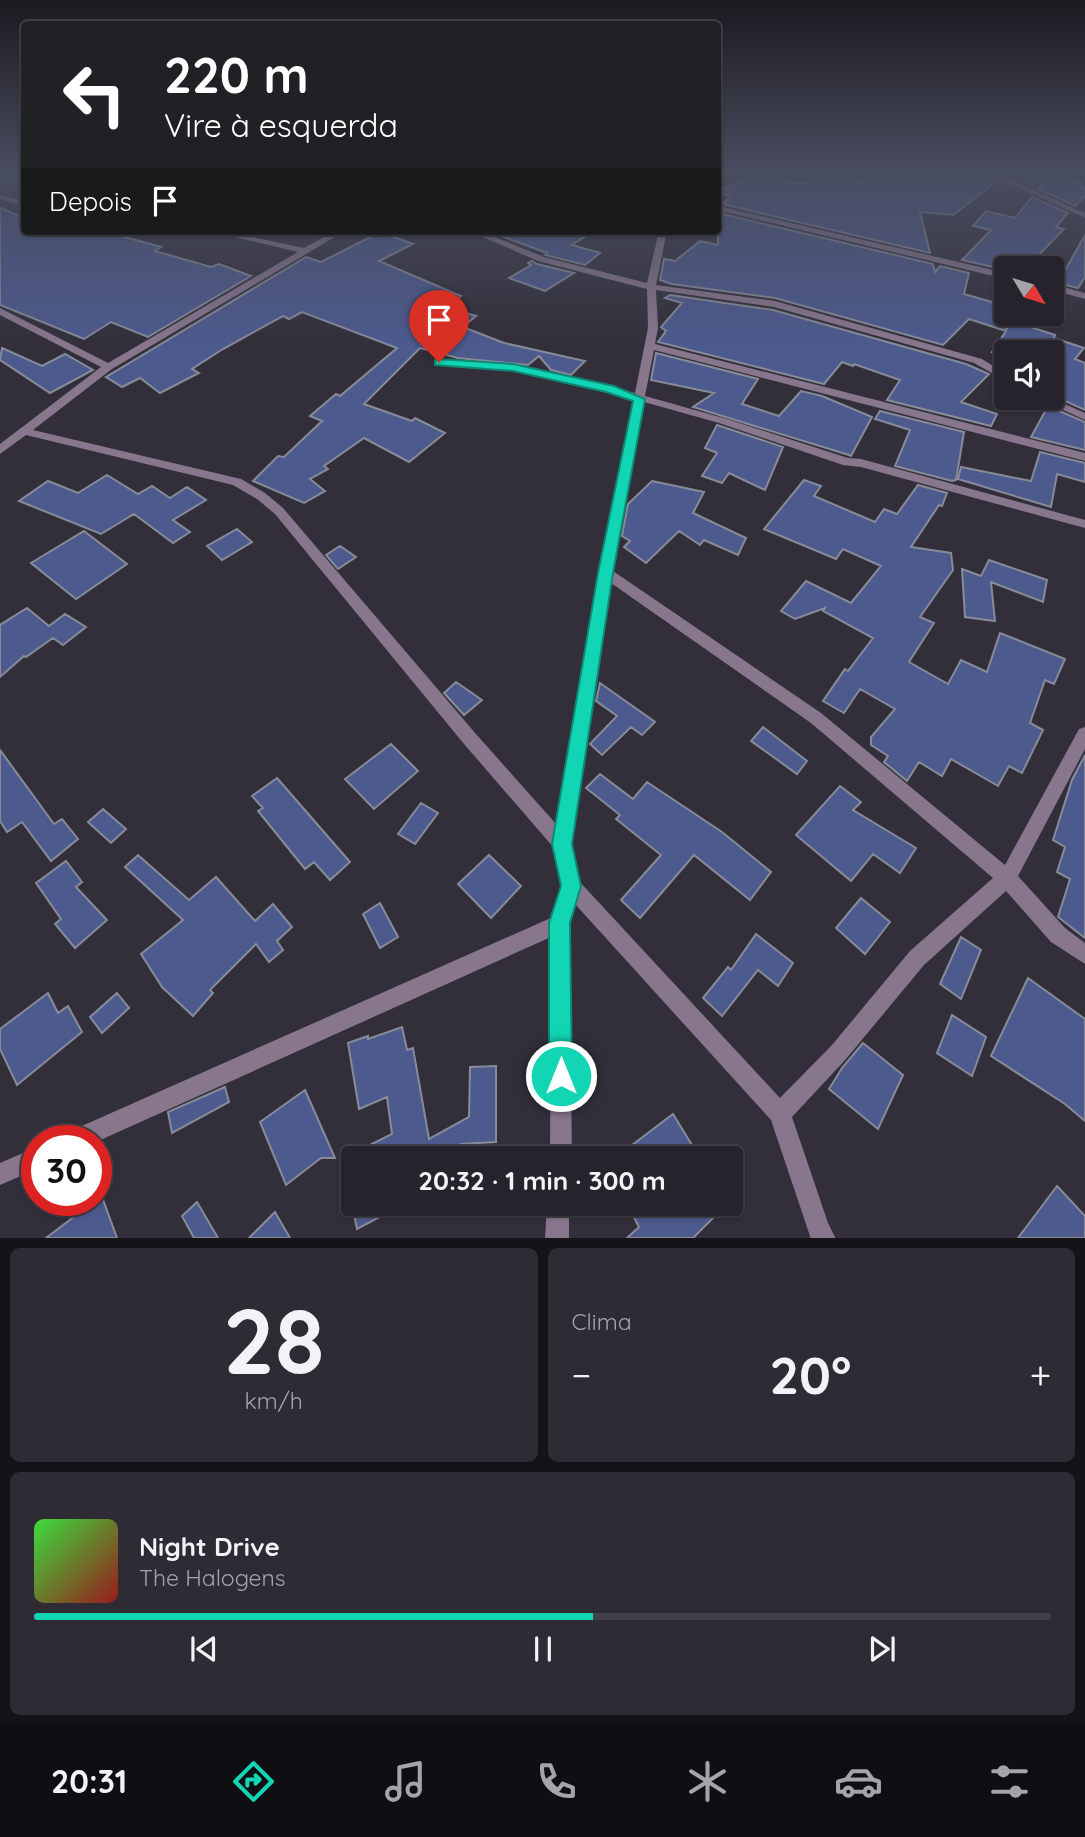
<!DOCTYPE html>
<html lang="pt">
<meta charset="utf-8">
<style>
body{margin:0;font-family:Quicksand,sans-serif;background:#2e2b34;color:#f1f3f6;height:100vh;display:flex;flex-direction:column;font-size:26px;white-space:nowrap}
*{box-sizing:border-box;margin:0}
p{font-size:23px;color:#a4a4a9}
.icon{flex:none;width:38px;height:38px;fill:none;stroke:currentColor;stroke-width:2;stroke-linecap:round;stroke-linejoin:round}
.map{position:relative;height:1238px;overflow:hidden}
.panel{display:flex;flex-direction:column;gap:10px;padding:10px;background:#151318;flex:1}
.panel>*{flex:none}
.top-card{position:absolute;left:21px;top:21px;width:700px;height:214px;border-radius:7px;box-shadow:0 2px 5px #0004,0 0 0 2px #424048;background:#202124;color:#fff;overflow:hidden}
.needle{width:46px;rotate:128deg}
.tools{position:absolute;left:994px;top:256px;display:grid;gap:14px}
.tools a{display:grid;place-items:center;width:70px;height:70px;border-radius:7px;background:#26232c;box-shadow:0 2px 5px #0004,0 0 0 2px #424048;font-size:35px}
.speed{position:absolute;left:21px;top:1125px;display:flex;gap:14px;font-size:35px;font-weight:700;text-align:center}
.speed>*{display:grid;place-content:center;width:91px;height:91px;border-radius:50%;background:#26232c;box-shadow:0 2px 5px #0004,0 0 0 2px #424048;line-height:1}
.speed .limit{border:10px solid #d22;background:#fff;color:#111}
.pin{position:absolute;display:grid;place-items:center;width:60px;height:60px;color:#fff;margin:-72px -30px;border-radius:50% 50% 50% 0;rotate:-45deg;box-shadow:0 0 7px #0007}
.pin .icon{rotate:45deg}
.me{position:absolute;width:77px;margin:-38px;rotate:0deg;stroke-linejoin:round;filter:drop-shadow(0 0 5px #0008)}
.turn{display:flex;align-items:center;gap:24px;height:147px;padding:0 28px;font-size:32px}
.turn .icon{width:91px;height:91px;stroke-width:2.5}
.turn b{display:block;font-size:49px;line-height:60px}
.then{display:flex;align-items:center;height:66px;padding:0 28px;background:#0003;gap:14px;font-size:26px}
.big{font-size:52px;font-weight:800;line-height:1.1}
.panel .widget{flex:1;display:flex;flex-direction:column;justify-content:center;gap:10px;min-width:0;padding:0 24px;border-radius:10px;background:#2e2b34}
.panel .dial{align-items:center;gap:0}
.dial b{font-size:91px;line-height:1}
.song{display:flex;align-items:center;gap:21px}
.cover{width:84px;height:84px;border-radius:10px;background:linear-gradient(135deg,hsl(120 70% 55%),hsl(0 70% 35%))}
.played{height:7px;border-radius:4px;background:linear-gradient(90deg,#12d5b4 55%,#424048 55%)}
.keys{display:flex;justify-content:space-around;direction:ltr}
.heat{display:flex;justify-content:space-between;align-items:center;font-size:38px;direction:ltr}
.panel .tiles{flex:1;display:grid;gap:10px;grid-template-columns:1fr 1fr}
.widget:last-child{grid-column:span 2}
.trip{position:absolute;left:341px;top:1146px;width:402px;height:70px;border-radius:7px;background:#26232c;box-shadow:0 2px 5px #0004,0 0 0 2px #424048;font-weight:800;line-height:70px;text-align:center}
.menu{display:flex;height:112px;justify-content:space-around;align-items:center;background:#0f0e12;color:#a4a4a9}
.menu .icon{width:49px;height:49px}
.menu .active{color:#12d5b4}
.menu b{font-size:32px;color:#f1f3f6}
.map>svg:first-child{display:block}
.building{fill:#4d5a8e;stroke:#878b98;stroke-width:2}
.lines{fill:none;stroke-linecap:round;stroke-linejoin:round}
.street{fill:#88768c;fill-rule:evenodd}
.route{fill:#12d5b4;stroke:#0c8a75;stroke-width:2}
</style>
<div class="map">
<svg width="1085" height="1239" viewBox="0 0 1085 1239">
<rect width="100%" height="100%" fill="#322f3a"/>
<path class="building" d="M768,172H774L791,184L812,182L818,173L866,183L874,174L906,180L914,176L934,179L943,172H982L997,181L953,215L920,212L930,253L722,204L731,196L718,193V191Z
M1047,178L1081,182L1079,186L1085,188V196L1075,206L1038,189Z
M1032,197L1068,213L1056,227L1064,229L1029,265L1006,258V270L962,260L991,230L973,226L986,211L1015,218Z
M0,208L24,218V231H103L161,247L155,251L211,267L219,264L251,276L148,337L111,322L84,339L0,305Z
M718,213L933,264L935,272L940,266L969,273L964,294L1006,306V330L1012,321L1055,335L1054,338L1084,348L1075,359L1085,363V410L1052,395V352H992L1006,331L969,319L943,345L775,298L672,284L660,280L664,259L675,261L700,241L718,245Z
M494,231H594L572,245L600,253L585,265L545,255L547,253L493,233Z
M380,232L413,244L379,261L461,296L445,307L476,316L463,327L504,343L585,361L571,375L551,370L539,356L528,365L458,358L420,348L364,404L412,421L415,418L445,433L409,462L364,438L324,466L328,469L310,479L325,491L304,503L253,481L278,456L284,457L322,421L310,416L336,394L340,396L397,348L302,312L289,319L283,316L223,349L192,369L199,373L160,393L140,378L122,387L106,377L306,257L321,262Z
M1085,235V277L1078,288L1058,283Z
M532,261L537,264L574,273L545,291L509,278L531,265L528,263Z
M670,295L773,310L966,364L989,374L961,402L997,414L991,426L887,400L900,380L854,364L853,366L842,362L824,384L658,342L666,331L661,327L682,303L665,298Z
M2,348L42,366L65,354L93,370L50,393L0,360Z
M656,353L758,379L742,404L779,416L801,391L822,396L872,417L851,456L849,455L693,407L714,393L651,380Z
M1048,406L1085,422V450L1031,437Z
M880,411L964,432L956,480L952,481L895,466L910,430L875,419Z
M717,425L783,447L765,490L729,473L722,483L702,476L717,453L705,448Z
M1040,452L1085,463V482L1057,474L1051,507L958,479L961,467L1031,481Z
M107,475L138,494L152,486L170,498L187,487L206,500L173,520L190,532L173,543L134,514L101,534L19,501L48,481L78,493Z
M804,480L821,486L814,496L875,522L884,509L897,514L918,485L947,493L942,506L939,505L911,547L951,553L953,570L920,617L934,623L909,662L948,684L961,660L987,672L1000,633L1065,659L1054,684L1045,680L1030,723L1043,730L1022,773L1009,766L998,786L951,759L942,776L919,762L907,781L884,762L888,756L871,745V737L895,709L860,689L844,713L823,701L845,669L848,671L873,638L823,611L825,608L795,619L781,611L806,581L851,603L881,566L843,549L836,559L764,529Z
M652,481L704,492L693,513L746,538L738,555L704,540L700,545L679,531L646,563L624,547L630,541L622,536L628,504Z
M237,529L252,542L222,560L207,546Z
M84,531L127,564L76,599L31,563Z
M340,546L356,557L338,569L326,555Z
M989,560L1047,580L1043,602L991,582L995,621L965,617L962,569L981,576Z
M27,608L49,626L65,614L86,627L63,645L53,638L26,657L24,656L0,677V625Z
M456,682L482,700L464,715L444,693Z
M600,683L655,722L642,735L631,727L602,755L590,744L617,716L596,701Z
M763,727L807,761L797,774L751,741Z
M391,744L418,771L374,809L345,779Z
M0,750L54,824L62,819L78,839L51,861L22,822L7,832L0,821Z
M1085,755V938L1058,917L1070,879L1057,872L1065,847L1053,840L1072,780Z
M600,774L633,799L647,782L722,832L771,872L750,900L694,855L640,918L621,900L661,855L616,819L620,815L586,788Z
M277,778L350,862L330,880L314,862L305,869L258,811L263,808L252,796Z
M840,786L861,802L853,810L916,848L900,873L873,854L851,881L796,835Z
M421,803L438,813L415,844L398,834Z
M103,809L126,829L111,843L88,822Z
M138,855L189,900L216,877L255,921L273,904L292,927L277,941L283,950L269,962L256,944L210,990L213,993L193,1016L162,987L141,954L183,920L125,867Z
M489,855L521,886L491,918L458,884Z
M66,861L82,882L76,887L107,920L75,948L55,924L61,919L36,883Z
M861,898L890,922L865,954L836,928Z
M380,903L398,937L380,948L363,914Z
M756,934L793,963L778,986L758,970L722,1016L703,998L728,967L731,970Z
M961,937L981,950L961,999L940,984Z
M1028,978L1085,1019V1121L1065,1104L991,1056Z
M48,993L58,1013L68,1006L82,1032L17,1085L0,1049V1029Z
M117,993L129,1008L102,1033L90,1017Z
M952,1015L986,1037L972,1076L937,1053Z
M402,1027L407,1050L413,1048L429,1139L469,1117L470,1067L496,1066V1142L461,1144L466,1158H344L392,1134L387,1097L359,1109L348,1043L368,1036V1039Z
M863,1043L903,1075L878,1129L829,1089L842,1068Z
M225,1087L229,1102L172,1133L168,1112Z
M305,1090L335,1158H321L286,1185L260,1122Z
M673,1114L700,1158H615Z
M1057,1186L1085,1216V1238H1018Z
M101,1194L117,1238H46L96,1200Z
M197,1202L218,1238H194L182,1216Z
M352,1204H404L357,1229Z
M627,1204H727L693,1238H627L639,1227Z
M275,1212L290,1238H249Z"/>
<g class="lines">
<path class="street" d="M984,172H993L1085,213V218Z
M0,195L24,201V205L0,199Z
M718,206L1006,273V279L718,210Z
M209,231H224L304,248L335,231H345L112,369L33,430L241,479L265,493L283,508L476,734L557,825L599,573L634,399L513,370L439,365L434,362L439,359L513,364L635,393L648,328L647,289L538,261L469,231H480L544,257L647,283L659,231H667L656,285L775,301L982,359L1006,374V381L974,363L774,307L656,290L658,328L655,344L1085,453V461L654,350L645,396L727,419L848,458L861,459L1085,520V528L861,467L843,465L719,423L644,402L613,571L821,713L1005,865L1079,729L1085,727V749L1018,876L1065,928L1085,943V964L1051,942L1006,891L924,965L846,1059L792,1117L828,1223L836,1239H811L771,1120L575,904L569,923L572,1158H550L551,937L96,1142L63,1141L66,1133L553,917L562,886L554,848L464,744L275,514L257,499L233,485L26,435L0,454V444L101,367L0,315V308L108,363L298,252ZM611,583L811,723L993,878L910,951L832,1045L780,1098L579,881L571,844Z
M1052,284L1085,293V299L1052,290Z
M1035,397H1049L1085,413V420Z
M37,1147V1169L0,1185V1163Z
M547,1204H569V1239H545Z"/>
</g>
<linearGradient id="sky" x2="0" y2="1"><stop stop-color="#1c1a20"/><stop offset="0.5" stop-color="#494d60"/><stop offset="1" stop-color="#494d60" stop-opacity="0"/></linearGradient>
<rect width="1085" height="346" fill="url(#sky)"/>
<path class="route" d="M439,359L513,364L614,386L645,399L613,573L572,844L581,886L570,923L572,1076L569,1084L561,1087L552,1084L549,1076V923L561,886L552,844L598,573L633,401L606,392L513,371L435,365V360Z"/>
</svg>
<div class="tools">
<a><svg class="needle" viewBox="-14 -14 28 28"><path d="M0-13l5 13h-10z" fill="#e53935"/><path d="M0 13l5-13h-10z" fill="#a4a4a9"/></svg></a>
<a><svg class="icon" aria-label="sound" viewBox="0 0 24 24"><path d="M4 9h4l5-4v14l-5-4H4zM17 9q2 3 0 6"/></svg></a>
</div>
<div class="speed"><div class="limit">30</div></div>
<div class="pin" style="left:439px;top:362px;background:#d93025"><svg class="icon" aria-label="arrive" viewBox="0 0 24 24"><path d="M6 21V4h12l-3 4 3 4H6"/></svg></div>
<svg class="me" style="left:561px;top:1076px" viewBox="-20 -20 40 40"><circle r="17" fill="#12d5b4" stroke="#fff" stroke-width="3"/><path d="M0-11L8 9 0 5-8 9z" fill="#fff"/></svg>
<div class="trip">20:32 · 1 min · 300 m</div>
<div class="top-card">
<div class="turn"><svg class="icon" aria-label="left" viewBox="0 0 24 24"><path d="M17 20v-9H6M10 6l-5 5 5 5"/></svg><div><b>220 m</b>Vire à esquerda</div></div>
<div class="then">Depois<svg class="icon" aria-label="arrive" viewBox="0 0 24 24"><path d="M6 21V4h12l-3 4 3 4H6"/></svg></div>
</div>
</div>
<section class="panel">
<div class="tiles">
<div class="widget dial"><b>28</b><p>km/h</p></div>
<div class="widget"><p>Clima</p>
<div class="heat"><a>−</a><b class="big">20°</b><a>+</a></div>
</div>
<div class="widget">
<div class="song"><i class="cover"></i><div><b>Night Drive</b><p>The Halogens</p></div></div>
<div class="played"></div>
<div class="keys"><svg class="icon" aria-label="previous" viewBox="0 0 24 24"><path d="M18 5L8 12l10 7zM5 5v14"/></svg><svg class="icon" aria-label="pause" viewBox="0 0 24 24"><path d="M8 5v14M16 5v14"/></svg><svg class="icon" aria-label="next" viewBox="0 0 24 24"><path d="M6 5l10 7-10 7zM19 5v14"/></svg></div>
</div>
</div>
</section>
<nav class="menu">
<b>20:31</b>
<svg class="icon active" aria-label="directions" viewBox="0 0 24 24"><path d="M12 3l9 9-9 9-9-9zM9 14v-3h6M13 9l2 2-2 2"/></svg>
<svg class="icon" aria-label="music" viewBox="0 0 24 24"><path d="M9 18V5l10-2v13"/><circle cx="6" cy="18" r="3"/><circle cx="16" cy="16" r="3"/></svg>
<svg class="icon" aria-label="phone" viewBox="0 0 24 24"><path d="M5 4h4l2 5-3 2q2 4 5 5l2-3 5 2v4C11 20 4 13 5 4z"/></svg>
<svg class="icon" aria-label="climate" viewBox="0 0 24 24"><path d="M12 3v18M4 7l16 10M4 17L20 7"/></svg>
<svg class="icon" aria-label="car" viewBox="0 0 24 24"><path d="M5 17H2v-5l4-1 3-4h7l3 4 3 1v5h-3M9 17h6M6 11h13"/><circle cx="7" cy="17" r="2"/><circle cx="17" cy="17" r="2"/></svg>
<svg class="icon" aria-label="filters" viewBox="0 0 24 24"><path d="M4 7h16M4 17h16"/><circle cx="9" cy="7" r="2"/><circle cx="15" cy="17" r="2"/></svg>
</nav>
